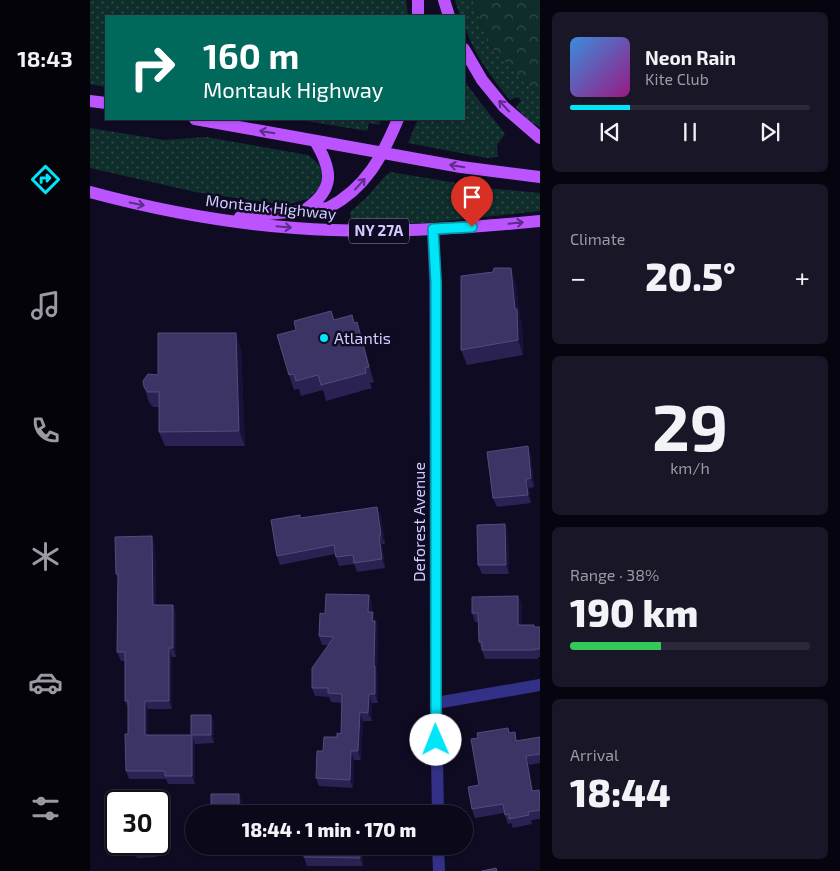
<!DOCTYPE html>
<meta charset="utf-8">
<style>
body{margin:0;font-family:"Exo 2",sans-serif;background:#191627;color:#f1f3f6;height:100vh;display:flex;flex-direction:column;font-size:19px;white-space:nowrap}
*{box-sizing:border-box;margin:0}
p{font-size:16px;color:#9a9aa2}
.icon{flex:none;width:28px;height:28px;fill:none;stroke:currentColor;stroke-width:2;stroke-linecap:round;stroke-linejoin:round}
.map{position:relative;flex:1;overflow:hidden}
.side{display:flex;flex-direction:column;gap:12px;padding:12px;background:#06040e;width:300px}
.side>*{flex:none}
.top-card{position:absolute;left:15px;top:15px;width:360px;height:105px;border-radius:0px;box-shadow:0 1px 4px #0004,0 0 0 1px #2b2939;background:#00695c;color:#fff;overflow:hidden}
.speed{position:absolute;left:15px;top:790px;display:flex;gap:10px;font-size:25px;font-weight:700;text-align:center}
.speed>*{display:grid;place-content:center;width:65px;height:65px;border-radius:50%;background:#0b081a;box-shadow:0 1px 4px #0004,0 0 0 1px #2b2939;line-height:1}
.speed .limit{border:2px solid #111;border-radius:8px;background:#fff;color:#111}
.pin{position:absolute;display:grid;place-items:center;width:42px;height:42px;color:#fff;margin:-51px -21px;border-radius:50% 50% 50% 0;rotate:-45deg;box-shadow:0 0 5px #0007}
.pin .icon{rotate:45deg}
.me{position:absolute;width:55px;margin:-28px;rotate:359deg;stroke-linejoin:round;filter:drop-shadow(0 0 4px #0008)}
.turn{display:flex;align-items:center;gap:18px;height:105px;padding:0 15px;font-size:22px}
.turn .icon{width:65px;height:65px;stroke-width:2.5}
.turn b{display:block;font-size:35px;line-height:42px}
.big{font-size:38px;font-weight:800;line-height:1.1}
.side .widget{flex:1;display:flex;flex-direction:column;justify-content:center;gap:8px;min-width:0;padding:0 18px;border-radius:8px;background:#191627}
.side .dial{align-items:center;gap:0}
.dial b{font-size:65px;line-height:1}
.song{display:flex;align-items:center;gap:15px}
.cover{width:60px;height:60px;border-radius:8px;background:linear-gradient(135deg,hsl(210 70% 55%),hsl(310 70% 35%))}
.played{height:5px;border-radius:2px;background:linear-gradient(90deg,#00e5f8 25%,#2b2939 25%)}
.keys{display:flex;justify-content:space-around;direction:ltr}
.heat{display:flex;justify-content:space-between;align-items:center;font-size:28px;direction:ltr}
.charge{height:8px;border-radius:4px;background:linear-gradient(90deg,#34c759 38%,#2b2939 0)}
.trip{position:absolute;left:95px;top:805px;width:288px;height:50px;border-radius:25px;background:#0b081a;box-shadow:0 1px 4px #0004,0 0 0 1px #2b2939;font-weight:800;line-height:50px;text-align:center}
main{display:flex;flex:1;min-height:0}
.tab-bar{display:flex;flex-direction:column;width:90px;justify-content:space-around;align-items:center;background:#04030a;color:#9a9aa2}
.tab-bar .icon{width:35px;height:35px}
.tab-bar .on{color:#00e5f8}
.tab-bar b{font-size:22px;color:#f1f3f6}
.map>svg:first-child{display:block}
.grass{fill:url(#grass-dots)}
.forest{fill:url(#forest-crowns)}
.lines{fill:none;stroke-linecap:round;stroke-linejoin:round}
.minor{stroke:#323187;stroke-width:12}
.major{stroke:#bb54ff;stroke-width:12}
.wall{fill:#2b2253}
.shaded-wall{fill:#181138}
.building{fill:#3c3465;stroke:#544c7e}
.oneway{stroke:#5c2c86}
.route-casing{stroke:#0095a1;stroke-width:12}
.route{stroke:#00e5f8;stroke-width:9}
.poi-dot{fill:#00e5f8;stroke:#0f0b23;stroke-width:2}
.labels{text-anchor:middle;stroke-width:5;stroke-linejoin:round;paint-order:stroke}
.shield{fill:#0f0b23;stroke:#9793bd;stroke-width:1}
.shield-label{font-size:15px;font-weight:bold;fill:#d1cdff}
.street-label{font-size:16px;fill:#d1cdff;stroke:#0f0b23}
.poi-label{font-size:16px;fill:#d1cdff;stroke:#0f0b23;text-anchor:start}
</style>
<main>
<nav class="tab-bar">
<b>18:43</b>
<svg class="icon on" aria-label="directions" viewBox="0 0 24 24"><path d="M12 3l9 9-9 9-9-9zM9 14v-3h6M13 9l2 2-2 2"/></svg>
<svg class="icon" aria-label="music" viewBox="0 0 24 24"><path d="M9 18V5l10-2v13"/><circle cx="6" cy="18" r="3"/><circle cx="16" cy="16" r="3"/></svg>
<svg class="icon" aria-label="phone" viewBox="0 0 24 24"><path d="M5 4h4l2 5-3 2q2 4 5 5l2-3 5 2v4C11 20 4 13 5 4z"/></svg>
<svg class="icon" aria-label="climate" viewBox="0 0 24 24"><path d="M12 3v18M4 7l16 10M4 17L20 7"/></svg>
<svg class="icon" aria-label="car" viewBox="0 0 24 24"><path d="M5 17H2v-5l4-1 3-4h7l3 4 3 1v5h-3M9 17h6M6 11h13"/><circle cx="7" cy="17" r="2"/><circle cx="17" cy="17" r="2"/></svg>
<svg class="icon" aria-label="filters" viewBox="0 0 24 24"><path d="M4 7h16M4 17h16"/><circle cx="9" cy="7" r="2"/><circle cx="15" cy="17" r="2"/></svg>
</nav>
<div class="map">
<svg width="450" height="871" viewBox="0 0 450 871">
<defs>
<pattern id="grass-dots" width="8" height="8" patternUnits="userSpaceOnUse" patternTransform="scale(1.25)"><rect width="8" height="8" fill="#0e2d2b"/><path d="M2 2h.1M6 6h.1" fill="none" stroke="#304a4b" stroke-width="1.8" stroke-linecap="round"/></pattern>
<pattern id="forest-crowns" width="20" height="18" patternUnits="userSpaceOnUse" patternTransform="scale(1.25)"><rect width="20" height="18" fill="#0e2d2b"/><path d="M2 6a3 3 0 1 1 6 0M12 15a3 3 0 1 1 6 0" fill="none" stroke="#304a4b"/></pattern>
</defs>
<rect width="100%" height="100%" fill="#0f0b23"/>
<path class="grass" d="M0,0H316L318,16H16V87L0,84Z
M365,0H383L398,44L436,84L450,92V127L439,121L426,107L431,101L428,97L420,100C404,81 374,42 374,16H370Z
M374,81L415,134L407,145L408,157L397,158L318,143L328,119H374Z
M204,119H291L289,125L279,123L277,131Z
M0,128L74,140L116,137L218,155L229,164L233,175L231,186L218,199L194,205L105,192L0,168Z
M301,172L396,188L450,193V211L337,223L261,222L260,212L276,198L296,175Z"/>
<path class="forest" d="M383,0H450V92L436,84L398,44Z"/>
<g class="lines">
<path class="minor" d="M343,229L345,282L346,703L348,814
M346,703L450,685
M348,846L349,871"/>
<path class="major" d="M328,0V16
M354,0L359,16
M374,49L392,80L414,107L450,138
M0,101L16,103
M105,119L371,167L450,177
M0,192C67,210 136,223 205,228C287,234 368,229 450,221
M215,210C245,189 243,171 225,141
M150,217L238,208C276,188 292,157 308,119"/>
</g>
<path class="wall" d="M426,283L430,318L432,324L433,355L377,365L371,350Z
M245,320L265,323L267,322L272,337L284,382L280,383L282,388L236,401L233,390L211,396L209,389L204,390L199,375Z
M151,348L155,446H75L69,432V407H63L59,402L54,387L68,375Z
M441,455L444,487L439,488L441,503L407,507L403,498Z
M287,507L291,516L295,544H292L295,568L267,572L264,564L249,566L245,554L190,565L187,556L211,518Z
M415,524L418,533L419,574H392L388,565Z
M65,544L66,605H83L86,613V657H82V709H58V735H101L124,723V743L105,744V784H78L76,779H39L36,771L38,734V707L35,701V661H31L27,652L28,578L26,574Z
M279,595L282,604V612L286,621L288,630L287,672L288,675V703H282V721H273L271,760H264L263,788L229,786L226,778L233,751L251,734L252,703L241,702L239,697L225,696L222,688L238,645H232L229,636L235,614Z
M428,596L432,605V625L445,627H450V657H448V659H395L389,642V622H385L382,613Z
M420,733L428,741L450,737V763L439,765L443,791L449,790L450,794V819L441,820L442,824L423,828L421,823L418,824L414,813L385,818L382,809Z
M69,803H73L77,811V831L70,832V849H67V857L47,858L44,849H41L39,844H69Z
M273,846V866H217L214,857Z"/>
<path class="shaded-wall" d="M421,268L426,283L430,318L432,324L433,355L428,340L425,309Z
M267,322L272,337L284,382L279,367Z
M146,333L151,348L155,446L149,431Z
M438,446L441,455L444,487L441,478Z
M436,479L439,488L441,503L438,495Z
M287,507L291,516L295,544L291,535Z
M415,524L418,533L419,574L416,565Z
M62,536L65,544L66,613L63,605Z
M289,536L292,544L295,568L292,559Z
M279,595L282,604L281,621L278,612Z
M428,596L432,605V633L428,625Z
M83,605L86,613V657L83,648Z
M283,612L288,630L287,672L288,675V703L285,694L282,621Z
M79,648L82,657V709L79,701Z
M279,694L282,703V721L278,713Z
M55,701L58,709V743L55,735Z
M270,712L273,721L271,760L268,751Z
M121,715L124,723V743L121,735Z
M102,735L105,744V784L102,776Z
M261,751L264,760L263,788L260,780Z
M436,756L439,765L445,800L442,791Z
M149,794L153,803V814H150L149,813Z
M73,803L77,811V831L74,822Z
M69,828L70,832V849L68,844Z
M64,844H65L67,849V857L64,848Z
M270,846H273V866L270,858Z"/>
<path class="building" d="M404,268H421L425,309H427L428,340L371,350V276L403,272Z
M241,311L244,320L262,315L264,323L267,322L279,367L275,368L276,373L231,385L228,375L206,381L204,374L199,375L187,335L206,330L204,321Z
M68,333H146L149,431L69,432V392H58L54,387L53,381L58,374L68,375Z
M438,446L441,478L436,479L438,495L403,498L397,452Z
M287,507L291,535L289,536L292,559L264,563L263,555L246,557L244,545L187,556L181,520L210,515V518Z
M415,524L416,565H388L387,525Z
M62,536L63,605H83V648H79V701H55V735H101V715H121V735H102V776H75V771H36L35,734H38V701H35V652H27L28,574H26L25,537Z
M236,594L279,595L278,612H283L282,621H285L284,666H285V694H279L278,713L270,712L268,751H261L260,780L226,778L227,751H233L234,737H247V733L251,734L252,694L238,693V688H222V668L244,637L229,636L230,613L235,614Z
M428,596V625H444V627H450V649H445V650H392V642H389L388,613H382V597Z
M418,728L419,733L425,732L426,741L450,737V754L436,756L442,791L449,790L450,799V810L438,812L439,815L419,819V814L415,815L413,804L382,809L378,787L389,785L381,739L388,738L387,733Z
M121,794H149V813L121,814Z
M69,803H73L74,822L69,823Z
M214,812H270V814H214Z
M44,844H64V848L44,849Z
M214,846H270V858L214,857Z
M406,868L407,871H392Z"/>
<defs><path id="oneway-shaft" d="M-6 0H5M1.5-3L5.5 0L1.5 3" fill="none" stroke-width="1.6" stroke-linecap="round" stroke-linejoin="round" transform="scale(1.25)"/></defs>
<g class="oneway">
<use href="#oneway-shaft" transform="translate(414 106) rotate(-133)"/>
<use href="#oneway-shaft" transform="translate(177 132) rotate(-170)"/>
<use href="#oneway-shaft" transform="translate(367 166) rotate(-171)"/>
<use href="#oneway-shaft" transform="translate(270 184) rotate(-48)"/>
<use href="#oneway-shaft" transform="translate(47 204) rotate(12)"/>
<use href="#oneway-shaft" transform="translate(426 223) rotate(-6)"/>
<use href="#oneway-shaft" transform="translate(194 227) rotate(5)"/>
</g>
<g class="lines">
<defs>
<path id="route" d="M346,740V282L343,229L382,227"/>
</defs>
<use href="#route" class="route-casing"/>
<use href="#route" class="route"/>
</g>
<circle class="poi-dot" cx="234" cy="338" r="5"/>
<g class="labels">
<rect class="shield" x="259" y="218.5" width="60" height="25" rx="4"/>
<g class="shield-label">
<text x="289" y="236">NY 27A</text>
</g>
<g class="street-label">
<text transform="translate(181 207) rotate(6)" y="6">Montauk Highway</text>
<text transform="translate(329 522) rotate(-90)" y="6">Deforest Avenue</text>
</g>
<g class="poi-label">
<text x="244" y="344">Atlantis</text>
</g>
</g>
</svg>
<div class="speed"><div class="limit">30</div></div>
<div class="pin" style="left:382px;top:227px;background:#d93025"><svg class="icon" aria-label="arrive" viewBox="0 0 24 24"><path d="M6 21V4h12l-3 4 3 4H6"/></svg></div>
<svg class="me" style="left:346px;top:740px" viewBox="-20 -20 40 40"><circle r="19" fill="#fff"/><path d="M0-13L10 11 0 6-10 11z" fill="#00e5f8"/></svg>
<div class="trip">18:44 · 1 min · 170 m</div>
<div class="top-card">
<div class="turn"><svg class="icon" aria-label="right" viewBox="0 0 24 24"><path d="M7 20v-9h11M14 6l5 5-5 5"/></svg><div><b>160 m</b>Montauk Highway</div></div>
</div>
</div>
<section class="side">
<div class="widget">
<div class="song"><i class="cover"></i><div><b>Neon Rain</b><p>Kite Club</p></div></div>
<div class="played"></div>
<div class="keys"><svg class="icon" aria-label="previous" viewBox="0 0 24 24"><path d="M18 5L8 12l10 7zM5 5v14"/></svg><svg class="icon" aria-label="pause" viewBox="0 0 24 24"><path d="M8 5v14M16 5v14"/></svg><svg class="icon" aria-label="next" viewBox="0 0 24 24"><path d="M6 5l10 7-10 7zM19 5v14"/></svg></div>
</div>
<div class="widget"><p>Climate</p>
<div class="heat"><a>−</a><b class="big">20.5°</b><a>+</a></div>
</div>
<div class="widget dial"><b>29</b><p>km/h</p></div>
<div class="widget"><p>Range · 38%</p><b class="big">190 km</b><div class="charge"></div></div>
<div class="widget"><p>Arrival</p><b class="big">18:44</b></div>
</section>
</main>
